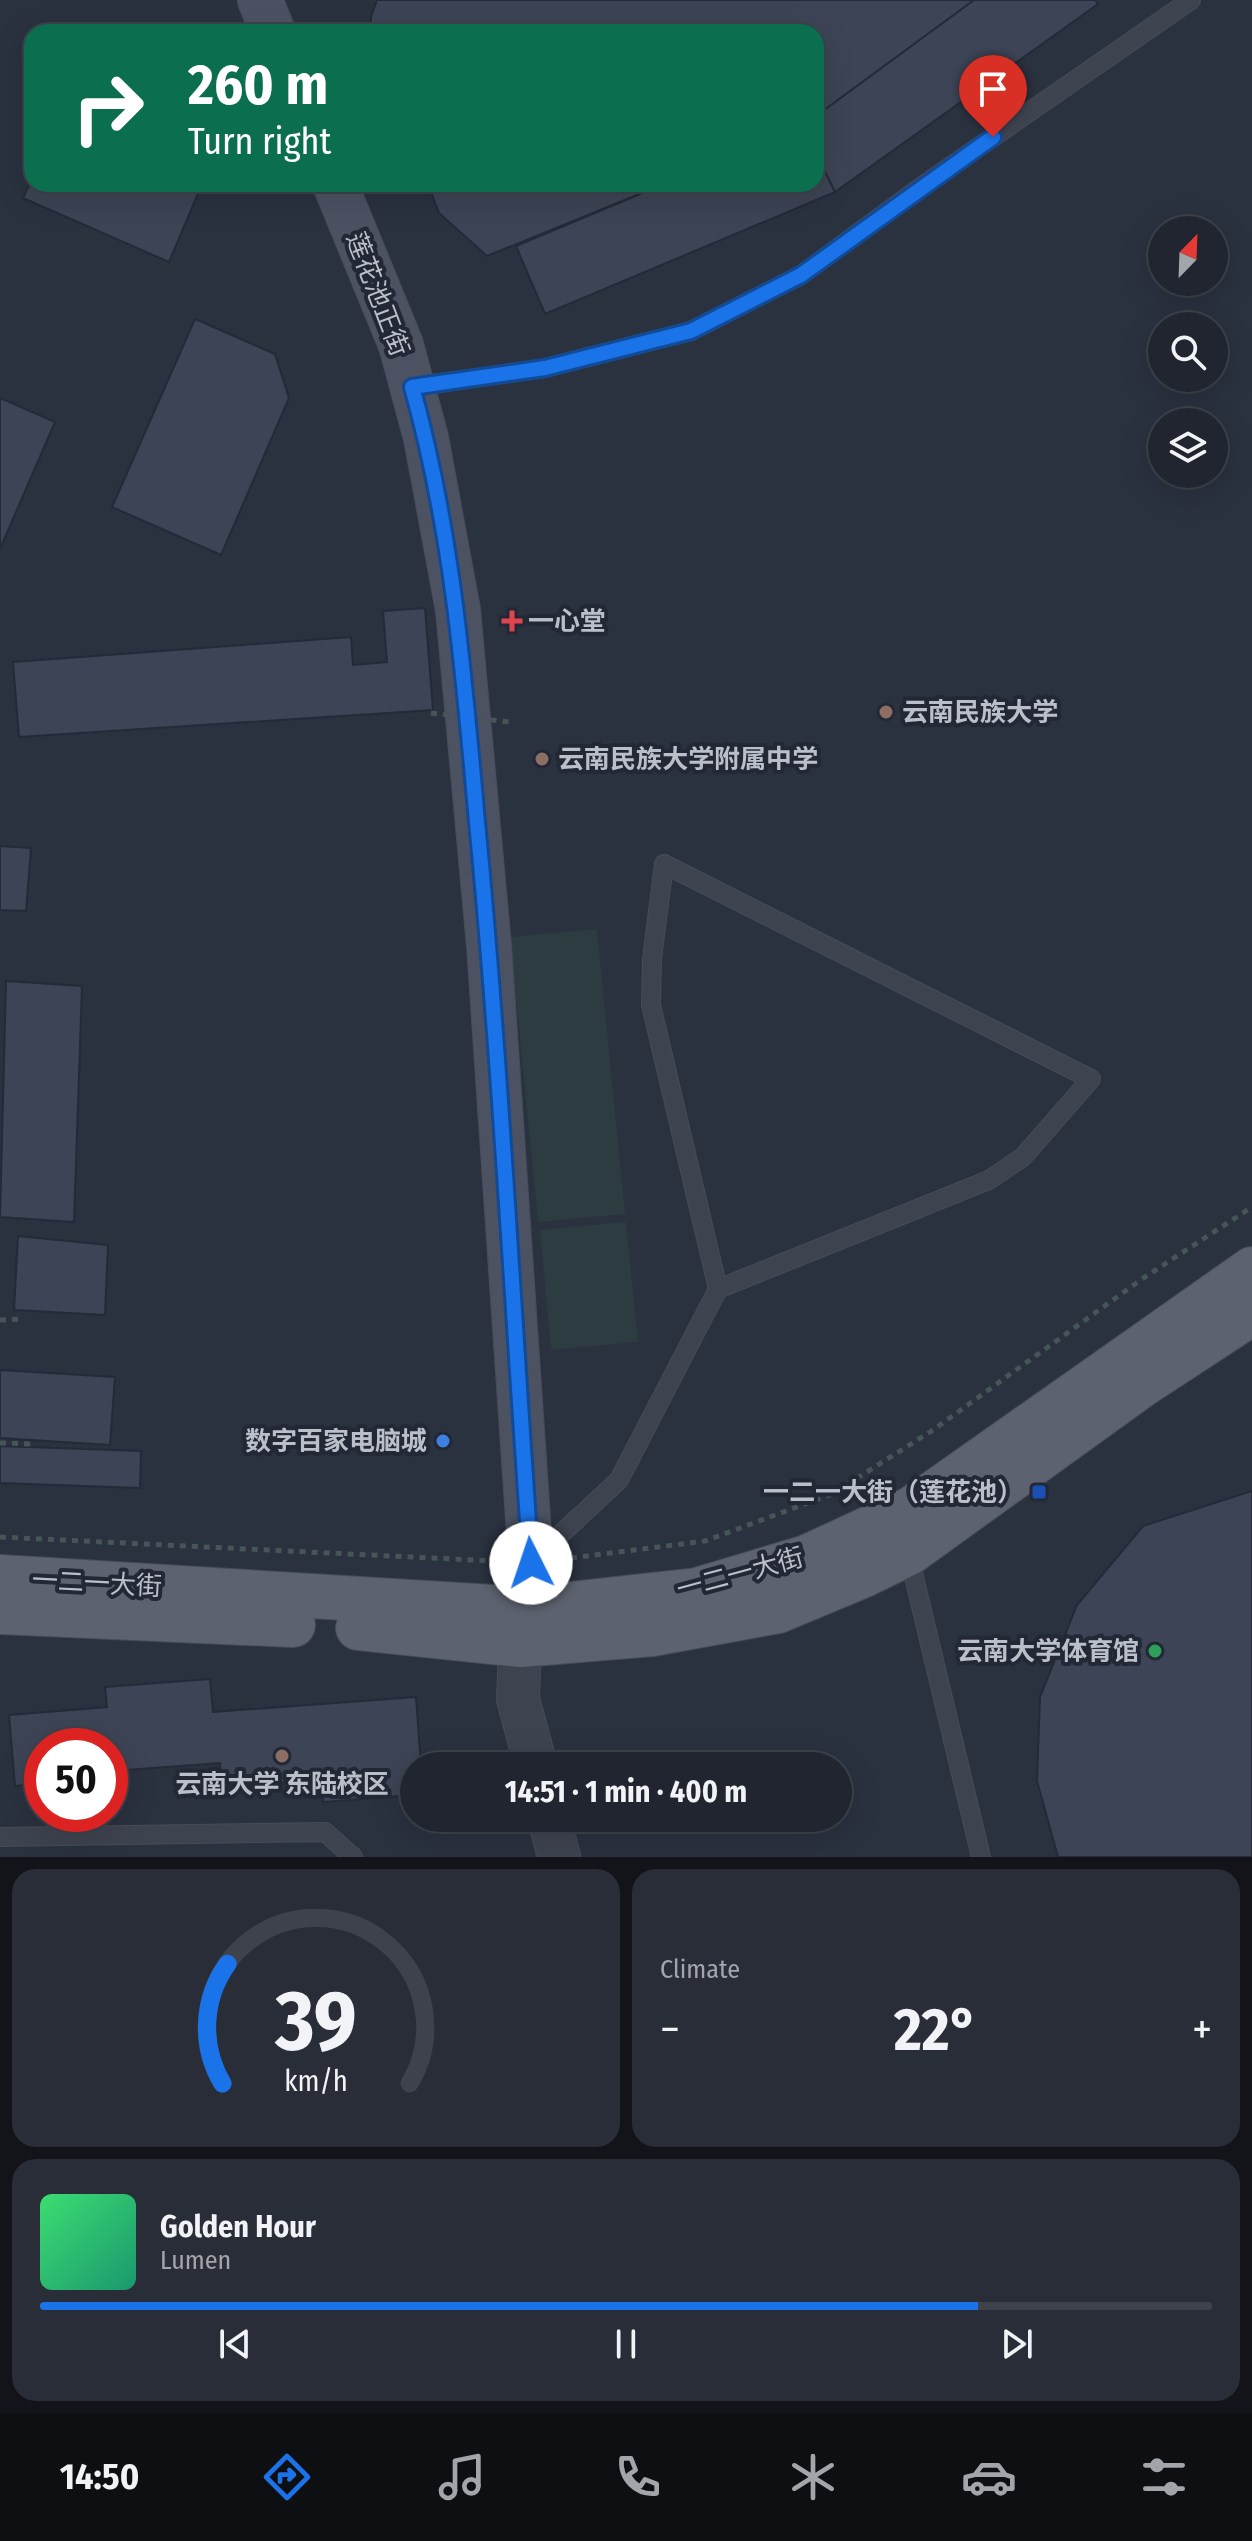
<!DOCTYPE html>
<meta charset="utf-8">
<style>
body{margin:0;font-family:"Fira Sans Condensed","Noto Sans SC",sans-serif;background:#282d37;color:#f1f3f6;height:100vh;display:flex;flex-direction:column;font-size:30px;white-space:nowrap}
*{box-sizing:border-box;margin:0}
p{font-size:26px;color:#a2a5aa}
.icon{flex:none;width:44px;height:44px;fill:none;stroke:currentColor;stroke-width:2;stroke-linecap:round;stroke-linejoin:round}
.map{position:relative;height:1857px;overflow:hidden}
.details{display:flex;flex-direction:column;gap:12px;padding:12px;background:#12141a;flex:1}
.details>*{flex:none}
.hud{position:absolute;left:24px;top:24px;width:800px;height:168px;border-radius:24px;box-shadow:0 8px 32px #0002,0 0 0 2px #3d424b;background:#0b6e4f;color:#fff;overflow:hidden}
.needle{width:52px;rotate:23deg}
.tools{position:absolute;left:1148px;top:216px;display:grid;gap:16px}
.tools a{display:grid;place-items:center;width:80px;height:80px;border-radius:50%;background:#20252f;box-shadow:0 8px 32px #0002,0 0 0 2px #3d424b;font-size:40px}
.speed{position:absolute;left:24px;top:1728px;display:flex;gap:16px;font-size:40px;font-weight:700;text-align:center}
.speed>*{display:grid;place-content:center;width:104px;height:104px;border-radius:50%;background:#20252f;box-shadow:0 8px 32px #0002,0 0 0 2px #3d424b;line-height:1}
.speed .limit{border:12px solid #d22;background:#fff;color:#111}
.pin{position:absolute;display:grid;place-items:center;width:68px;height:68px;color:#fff;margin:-82px -34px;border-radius:50% 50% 50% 0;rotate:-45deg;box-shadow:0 0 8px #0007}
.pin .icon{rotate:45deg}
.me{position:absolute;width:88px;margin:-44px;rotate:356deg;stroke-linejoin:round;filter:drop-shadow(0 0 6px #0008)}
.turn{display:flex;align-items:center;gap:28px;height:168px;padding:0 32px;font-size:36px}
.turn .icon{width:104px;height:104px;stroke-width:2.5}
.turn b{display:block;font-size:56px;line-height:68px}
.big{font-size:60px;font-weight:700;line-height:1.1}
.details .card{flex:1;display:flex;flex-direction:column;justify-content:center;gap:12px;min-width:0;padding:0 28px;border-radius:24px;background:#282d37}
.details .dial{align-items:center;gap:0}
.dial svg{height:208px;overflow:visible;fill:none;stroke:#3d424b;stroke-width:7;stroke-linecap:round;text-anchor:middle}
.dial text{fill:#f1f3f6;stroke:none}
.song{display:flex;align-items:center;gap:24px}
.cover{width:96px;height:96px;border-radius:12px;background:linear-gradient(135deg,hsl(140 70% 55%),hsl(160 70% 35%))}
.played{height:8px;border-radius:4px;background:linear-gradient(90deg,#1a73e8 80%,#3d424b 80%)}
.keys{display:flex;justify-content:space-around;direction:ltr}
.heat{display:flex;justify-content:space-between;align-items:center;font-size:44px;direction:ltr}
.details .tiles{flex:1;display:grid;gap:12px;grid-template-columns:1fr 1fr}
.card:last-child{grid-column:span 2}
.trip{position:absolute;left:400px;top:1752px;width:452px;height:80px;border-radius:40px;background:#20252f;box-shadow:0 8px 32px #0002,0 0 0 2px #3d424b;font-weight:700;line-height:80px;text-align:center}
.menu{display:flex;height:128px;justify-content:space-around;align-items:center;background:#0d0f13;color:#a2a5aa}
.menu .icon{width:56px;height:56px}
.menu .active{color:#1a73e8}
.menu b{font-size:36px;color:#f1f3f6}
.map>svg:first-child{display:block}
.green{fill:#2c3c40}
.building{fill:#3c4455;stroke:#242a37;stroke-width:2}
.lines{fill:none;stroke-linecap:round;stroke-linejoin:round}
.service-casing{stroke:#474c59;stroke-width:20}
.tertiary-casing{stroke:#474c59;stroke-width:44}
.secondary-casing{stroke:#474c59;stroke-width:46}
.primary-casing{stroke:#474c59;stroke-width:46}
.path{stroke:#455558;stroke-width:5;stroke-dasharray:6 6;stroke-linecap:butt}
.service{stroke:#3e4350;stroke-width:18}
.tertiary{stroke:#3e4350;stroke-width:42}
.secondary{stroke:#4c5262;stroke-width:44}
.primary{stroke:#5c626f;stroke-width:44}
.path-bridge{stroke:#455558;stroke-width:5;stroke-dasharray:6 6;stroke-linecap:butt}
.route-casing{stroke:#114b97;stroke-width:20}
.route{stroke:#1a73e8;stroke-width:14}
.health-dot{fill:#e0444e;stroke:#222835;stroke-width:3}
.education-dot{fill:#8d6e63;stroke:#222835;stroke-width:3}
.shop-dot{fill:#3f7fe0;stroke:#222835;stroke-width:3}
.transit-dot{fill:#1a4fb4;stroke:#222835;stroke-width:3}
.leisure-dot{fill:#2e9e5b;stroke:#222835;stroke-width:3}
.labels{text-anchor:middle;stroke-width:8;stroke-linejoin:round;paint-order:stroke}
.street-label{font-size:26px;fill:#bbbfca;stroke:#222835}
.poi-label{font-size:26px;font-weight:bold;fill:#bbbfca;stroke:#222835;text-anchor:start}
</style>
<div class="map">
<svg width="1252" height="1857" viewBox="0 0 1252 1857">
<rect width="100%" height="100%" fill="#2a313f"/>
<path class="green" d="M597,929L625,1214L538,1222L510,937Z
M626,1222L638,1342L551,1350L540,1230Z"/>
<path class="building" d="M377,0H974L816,116V32H370L371,17Z
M974,0H1095L1098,4L835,192L816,153V116Z
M816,153L835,192L545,314L516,246L664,184H816Z
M32,178V184H202L169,262L23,198Z
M428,184H664L487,256L439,213Z
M195,319L275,354L289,398L221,555L112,507Z
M0,398L55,422L0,549Z
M425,608L433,710L19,737L13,662L351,637L353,665L387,662L383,611Z
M0,846L31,848L26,911L0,910Z
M6,981L82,986L74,1222L0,1217Z
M18,1236L108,1245L105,1315L14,1310Z
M0,1370L115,1377L110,1445L0,1438Z
M0,1446L141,1451L140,1488L0,1483Z
M1252,1491V1857H1058L1037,1781L1040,1697L1077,1605L1143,1526Z
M210,1679L213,1712L416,1697L421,1766H414V1795L323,1802L322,1780L221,1787L220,1763L113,1771V1778H110V1746H42V1783L15,1786L9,1715L107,1707L105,1687Z"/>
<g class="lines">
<defs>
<path id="service" d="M412,387L545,368L691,331L801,275L918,189L1191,0
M664,864L1091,1079L1023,1157L989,1180L718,1289L651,1005L652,959Z
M908,1552L981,1857
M535,1558L619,1480L718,1289
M0,1837L325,1832L353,1857"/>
<path id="tertiary" d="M520,1645L518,1699L536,1766
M549,1818L559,1857"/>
<path id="secondary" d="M260,0L273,32
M335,184L401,345L426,438L458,610L489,946L531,1563L520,1645"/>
<path id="primary" d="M0,1577L525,1609L697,1590L807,1557L911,1509L1252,1269
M0,1612L293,1625
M358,1628L520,1645L652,1634L778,1611L862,1576L909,1553L1142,1385L1252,1313"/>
</defs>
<use href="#service" class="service-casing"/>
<use href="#tertiary" class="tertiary-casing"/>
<use href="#secondary" class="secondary-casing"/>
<use href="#primary" class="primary-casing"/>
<path class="path" d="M0,1320L23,1319
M0,1443L32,1444
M0,1537L494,1561
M571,1558L705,1541L832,1494L933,1430L1142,1279L1252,1207"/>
<use href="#service" class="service"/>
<use href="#tertiary" class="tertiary"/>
<use href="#secondary" class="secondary"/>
<use href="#primary" class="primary"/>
<path class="path-bridge" d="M431,713L509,722"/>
</g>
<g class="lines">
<defs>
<path id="route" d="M531,1563C513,1316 501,1069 477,822C464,676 452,529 412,387L545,368L691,331L801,275L993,137"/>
</defs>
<use href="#route" class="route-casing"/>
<use href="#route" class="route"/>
</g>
<path class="health-dot" d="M508 609h8v8h8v8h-8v8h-8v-8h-8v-8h8z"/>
<g class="education-dot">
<circle cx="886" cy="712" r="8"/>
<circle cx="542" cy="759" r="8"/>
<circle cx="282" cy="1756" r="8"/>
</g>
<circle class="shop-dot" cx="443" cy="1441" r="8"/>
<rect class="transit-dot" x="1031" y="1484" width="16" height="16" rx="4"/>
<circle class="leisure-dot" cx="1155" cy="1651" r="8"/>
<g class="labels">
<g class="street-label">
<text transform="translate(378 294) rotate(69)" y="9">莲花池正街</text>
<text transform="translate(740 1573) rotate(-15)" y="9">一二一大街</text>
<text transform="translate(97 1583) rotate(3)" y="9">一二一大街</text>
</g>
<g class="poi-label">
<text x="528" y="630">一心堂</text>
<text x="902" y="721">云南民族大学</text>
<text x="558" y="768">云南民族大学附属中学</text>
<text x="427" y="1450" text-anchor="end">数字百家电脑城</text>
<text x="1023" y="1501" text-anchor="end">一二一大街（莲花池）</text>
<text x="1139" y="1660" text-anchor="end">云南大学体育馆</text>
<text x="282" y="1793" text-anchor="middle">云南大学 东陆校区</text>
</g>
</g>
</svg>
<div class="tools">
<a><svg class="needle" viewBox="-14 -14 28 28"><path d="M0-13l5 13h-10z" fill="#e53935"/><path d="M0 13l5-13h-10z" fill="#a2a5aa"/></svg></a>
<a><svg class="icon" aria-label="search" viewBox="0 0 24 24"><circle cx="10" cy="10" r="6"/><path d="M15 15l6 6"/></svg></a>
<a><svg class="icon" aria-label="layers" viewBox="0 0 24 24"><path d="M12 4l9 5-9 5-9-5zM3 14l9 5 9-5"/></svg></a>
</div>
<div class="speed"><div class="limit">50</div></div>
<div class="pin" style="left:993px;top:137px;background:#d93025"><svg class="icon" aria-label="arrive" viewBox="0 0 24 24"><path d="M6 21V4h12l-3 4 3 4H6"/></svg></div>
<svg class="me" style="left:531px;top:1563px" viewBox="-20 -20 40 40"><circle r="19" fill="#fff"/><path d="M0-13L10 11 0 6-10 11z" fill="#1a73e8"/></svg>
<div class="trip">14:51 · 1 min · 400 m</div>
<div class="hud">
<div class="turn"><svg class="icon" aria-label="right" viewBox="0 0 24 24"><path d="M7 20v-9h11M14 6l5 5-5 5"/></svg><div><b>260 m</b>Turn right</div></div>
</div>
</div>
<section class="details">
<div class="tiles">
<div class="card dial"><svg viewBox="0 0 100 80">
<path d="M14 69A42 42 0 1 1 86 69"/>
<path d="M14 69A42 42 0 0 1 16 23" stroke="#1a73e8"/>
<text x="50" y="56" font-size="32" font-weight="700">39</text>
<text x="50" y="72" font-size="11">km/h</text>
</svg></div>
<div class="card"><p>Climate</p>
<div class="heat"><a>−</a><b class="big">22°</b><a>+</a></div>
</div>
<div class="card">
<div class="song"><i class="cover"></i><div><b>Golden Hour</b><p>Lumen</p></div></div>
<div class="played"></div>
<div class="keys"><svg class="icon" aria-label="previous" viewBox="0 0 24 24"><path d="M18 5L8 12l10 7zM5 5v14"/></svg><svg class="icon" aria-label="pause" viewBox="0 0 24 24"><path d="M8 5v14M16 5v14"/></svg><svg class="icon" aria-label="next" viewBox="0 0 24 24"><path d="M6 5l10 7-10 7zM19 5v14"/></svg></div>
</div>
</div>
</section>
<nav class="menu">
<b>14:50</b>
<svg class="icon active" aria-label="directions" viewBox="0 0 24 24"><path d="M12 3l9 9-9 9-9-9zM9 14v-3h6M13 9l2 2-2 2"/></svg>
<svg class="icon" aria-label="music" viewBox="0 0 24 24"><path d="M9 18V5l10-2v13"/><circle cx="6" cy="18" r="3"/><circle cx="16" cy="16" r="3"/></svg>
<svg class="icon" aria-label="phone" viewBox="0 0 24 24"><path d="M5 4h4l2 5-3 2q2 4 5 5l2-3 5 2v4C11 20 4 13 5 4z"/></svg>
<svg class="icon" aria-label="climate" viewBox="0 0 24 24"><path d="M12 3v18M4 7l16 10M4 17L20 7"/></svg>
<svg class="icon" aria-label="car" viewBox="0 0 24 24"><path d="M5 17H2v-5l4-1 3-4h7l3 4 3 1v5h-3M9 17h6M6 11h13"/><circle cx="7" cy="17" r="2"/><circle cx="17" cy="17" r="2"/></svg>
<svg class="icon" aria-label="filters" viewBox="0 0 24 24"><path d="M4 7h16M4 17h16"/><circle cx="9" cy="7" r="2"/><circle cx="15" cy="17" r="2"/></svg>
</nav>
